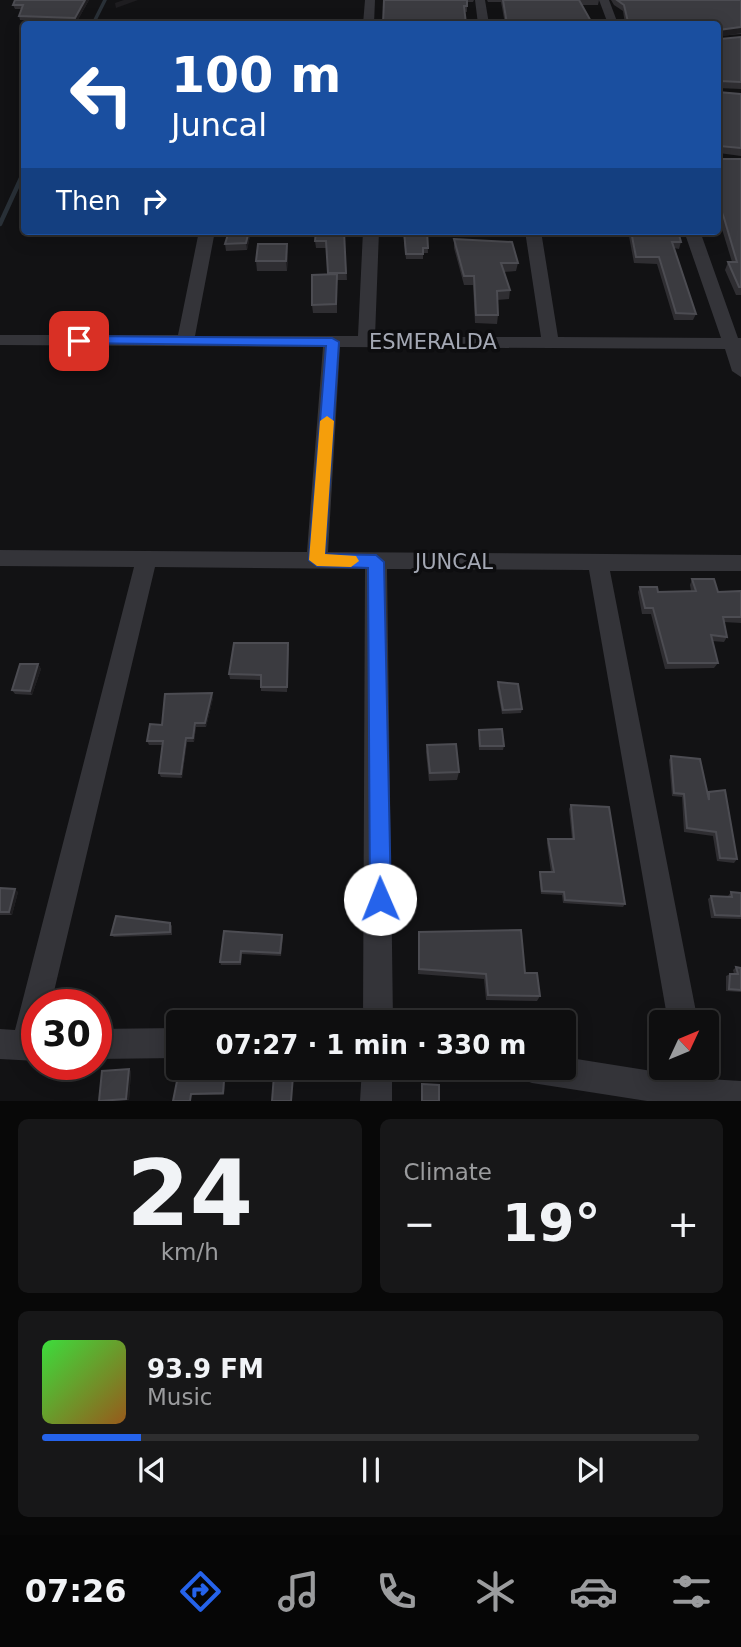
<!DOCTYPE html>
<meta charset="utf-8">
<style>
body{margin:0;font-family:"DejaVu Sans",sans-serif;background:#171718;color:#f1f3f6;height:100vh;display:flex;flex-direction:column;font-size:26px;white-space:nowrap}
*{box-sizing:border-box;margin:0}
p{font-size:23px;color:#9b9c9e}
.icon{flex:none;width:38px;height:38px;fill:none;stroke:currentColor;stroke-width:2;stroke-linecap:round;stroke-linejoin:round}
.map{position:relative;height:1101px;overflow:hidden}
.details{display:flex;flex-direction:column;gap:18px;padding:18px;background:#080808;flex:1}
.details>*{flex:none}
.guide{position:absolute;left:21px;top:21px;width:700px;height:214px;border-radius:7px;box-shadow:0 4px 18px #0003,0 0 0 2px #2e2e2f;background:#1a4fa0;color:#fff;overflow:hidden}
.needle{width:46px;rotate:46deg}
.buttons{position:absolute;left:649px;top:1010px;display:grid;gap:14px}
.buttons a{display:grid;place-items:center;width:70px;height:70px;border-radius:7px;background:#0e0e0f;box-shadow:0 4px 18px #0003,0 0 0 2px #2e2e2f;font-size:35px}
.speed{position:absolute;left:21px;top:989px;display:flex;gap:14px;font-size:35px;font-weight:700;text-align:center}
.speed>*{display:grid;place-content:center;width:91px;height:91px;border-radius:50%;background:#0e0e0f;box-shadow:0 4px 18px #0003,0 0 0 2px #2e2e2f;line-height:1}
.speed .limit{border:10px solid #d22;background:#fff;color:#111}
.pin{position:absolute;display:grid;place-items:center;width:60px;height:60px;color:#fff;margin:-30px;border-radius:14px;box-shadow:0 4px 10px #0006}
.me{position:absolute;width:77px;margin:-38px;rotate:359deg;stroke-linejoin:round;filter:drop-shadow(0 0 5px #0008)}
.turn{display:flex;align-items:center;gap:24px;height:147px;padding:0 35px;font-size:32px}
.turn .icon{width:91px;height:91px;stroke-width:2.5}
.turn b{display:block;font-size:49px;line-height:60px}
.then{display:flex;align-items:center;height:66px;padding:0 35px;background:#0003;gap:14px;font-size:26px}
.big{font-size:52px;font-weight:700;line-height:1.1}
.details .widget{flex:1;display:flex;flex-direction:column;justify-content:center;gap:10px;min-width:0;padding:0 24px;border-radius:10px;background:#171718}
.details .dial{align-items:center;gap:0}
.dial b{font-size:91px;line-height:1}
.song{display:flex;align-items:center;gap:21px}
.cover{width:84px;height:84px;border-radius:10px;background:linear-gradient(135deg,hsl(120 70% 55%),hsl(30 70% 35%))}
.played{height:7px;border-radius:4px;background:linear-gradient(90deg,#2563eb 15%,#2e2e2f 15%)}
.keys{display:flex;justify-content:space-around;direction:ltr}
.heat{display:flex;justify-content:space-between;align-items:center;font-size:38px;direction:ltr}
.details .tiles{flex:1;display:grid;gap:18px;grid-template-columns:1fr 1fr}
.widget:last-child{grid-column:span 2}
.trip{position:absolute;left:166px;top:1010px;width:410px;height:70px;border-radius:7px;background:#0e0e0f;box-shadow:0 4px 18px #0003,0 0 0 2px #2e2e2f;font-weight:700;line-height:70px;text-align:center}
.menu{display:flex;height:112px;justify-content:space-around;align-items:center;background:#060606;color:#9b9c9e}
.menu .icon{width:49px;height:49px}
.menu .current{color:#2563eb}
.menu b{font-size:32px;color:#f1f3f6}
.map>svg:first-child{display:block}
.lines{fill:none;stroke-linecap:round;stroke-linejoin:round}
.stream-far1{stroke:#293037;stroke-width:3.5}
.stream{stroke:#293037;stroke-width:4.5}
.minor{fill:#343439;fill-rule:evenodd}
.wall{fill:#2f2e32}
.shaded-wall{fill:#1e1d20}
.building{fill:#3b3b40;stroke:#4c4c52;stroke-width:2}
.route{fill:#2563eb;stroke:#184099;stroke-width:2}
.slow{fill:#f59e0b}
.labels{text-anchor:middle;stroke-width:7;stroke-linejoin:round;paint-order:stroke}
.street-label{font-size:21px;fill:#a4a8b4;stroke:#0d0d0f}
</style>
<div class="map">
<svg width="741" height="1101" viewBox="0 0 741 1101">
<rect width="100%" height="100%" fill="#121214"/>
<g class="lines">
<path class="stream-far1" d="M93,24L105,0
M21,178L24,172"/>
<path class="stream" d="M0,224L22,176"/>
<path class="minor" d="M365,0H375L374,24H363Z
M475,0H485L489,24H478Z
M599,0H609L618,24H608Z
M199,231H215L195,336H358L363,231H379L375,337H541L525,231H541L558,337L721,338L684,231H700L738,338H741V377L732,371L725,349L340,347L328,552L741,555V571H610L698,1022H668L589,570L387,569L393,1022H363L365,569L155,567L51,1004H37V1061L0,1059V1029L15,1030L134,567L0,566V550L307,552L323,347L0,345V335H178Z
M178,1028V1058L96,1059V1029Z
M564,1057L677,1075L676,1068H706L708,1079L741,1081V1101H647L532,1083L521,1079L517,1068H564Z
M362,1068H392V1101H360Z"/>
</g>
<path class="wall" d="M15,0H89L76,23L20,20L19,16L22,9H15L13,5Z
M384,0H474L473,2H467V12Z
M487,0H599L598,5H582L592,24H505L501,2H488Z
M611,0H741V34L719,36L720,39L741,37V89L718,88V92L741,94V156L719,153V159H741V295H736L725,270L728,262H732L718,216V24H625L623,11L614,5Z
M251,231L247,250L226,251L225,244Z
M344,231L347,280H337V313H313L312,305L328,274L327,248H316L315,241Z
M403,231H427L428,253H423V259H406Z
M628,231H678L681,242L679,249L674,248L696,314L693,320H674L657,264L634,263Z
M454,239L518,263L516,271L504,272L510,290L509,299L497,300L498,315L497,324L475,323L473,285H464L454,248Z
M287,244L288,254L287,271H257L256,261Z
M692,579L718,592L741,591V623L724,622L727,637L724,642L712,641L718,663L714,668L665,669L651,614H642L638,592L640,587L658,592L691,591L690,585Z
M289,648L287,692L261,691V680L230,679L229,674Z
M38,664L41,669L32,695L15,694L12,690Z
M498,682L522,709L521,713L502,714L497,686Z
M213,698L206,727H196L194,742H187L182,778L161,777L159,773L163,745H149L147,741L162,725Z
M479,730L504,746L503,750H479L478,734Z
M427,745L459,772L457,780L429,781L426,752Z
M671,756L708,794L709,792L737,859L734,863L717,861L713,836L684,832L682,797L672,796L669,760Z
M571,805L625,904L623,907L563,903L562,895L541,894L539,875L540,872H551L547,843L548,839H572L569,809Z
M0,888L18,892L12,915H0Z
M731,892L741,893V919L711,918L708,899L711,896H728Z
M170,923L172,926V935L114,937L111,935Z
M224,931L282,935L283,937L281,956L242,954L241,965H221L220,962Z
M419,932L525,973L540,996L537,1001L486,1000L484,979L418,974Z
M736,967L741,968V992L726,991V976L730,974H734L733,970Z
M200,1068H226L224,1095H193L173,1101L199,1070Z
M131,1071L129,1100L99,1101Z"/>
<path class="shaded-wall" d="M85,0H89L76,23L75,18Z
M124,0H138L116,8L115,3Z
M741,27V33L718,37V30Z
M249,231H251L247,250L246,243Z
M287,244L288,254L287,271L286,261Z
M38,664L41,669L32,695L30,691Z
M212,693L213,698L206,727L205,723Z
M195,723L196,727L194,742L193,738Z
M186,738L187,742L182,778L181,774Z
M15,889L18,892L12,915L9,912Z
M225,1068H226L224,1095L223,1093Z
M129,1069L131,1071L129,1100L126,1099Z"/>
<path class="building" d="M15,0H85L75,18L19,16L23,5H13Z
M384,0H467V6H464L466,24H383Z
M503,0H579L592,23L574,24H507Z
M617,0H741V27L718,30V24H655L628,22L624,5Z
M718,31L720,39L741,37V82L720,81L718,92L741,94V148L720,146L719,159H741V287H739L728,262H737L724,218L720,207H718Z
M229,231H249L246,243L225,244Z
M316,231H344L346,273H328L326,241H315Z
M404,231H427L428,248H423V254H406Z
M631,231H678L681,242H672L696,314L676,313L659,257H636Z
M454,239L512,242L518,263H501L510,290L497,291L498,315H476L474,276H464Z
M258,244H287L286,261H256Z
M337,274L336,304L312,305V275Z
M692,579H714L718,592L741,591V617H723L727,637L711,635L718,663H668L653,608H645L640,587H657L658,592L696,591Z
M234,643H288L287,687H261V675L229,674Z
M20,664H38L30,691L12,690Z
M498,682L518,684L522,709L503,710Z
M212,693L205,723H195L193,738H186L181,774L159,773L163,741H147L150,724L162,725L165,694Z
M502,729L504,746H480L479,730Z
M456,744L459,772L430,773L427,745Z
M671,756L700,759L709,800V792L725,790L737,859L720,858L716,832L687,828L684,794L674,793Z
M571,805L609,807L625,904L565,900L564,892L542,891L540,872H554L548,839H574Z
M0,888L15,889L9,912H0Z
M731,892L741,893V916L715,915L711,896L732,897Z
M116,916L170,923V932L111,935Z
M521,930L525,973H537L540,996L488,995L486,974L419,969V932Z
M224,931L282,935L280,953L241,951L240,962H220Z
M736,967L741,968V990L729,989L730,974H738Z
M200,1068H225L223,1093L191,1094L190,1101H173L179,1071L199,1070Z
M129,1069L126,1099L99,1101L102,1071Z
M274,1075L293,1076L291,1101H272Z
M422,1084L439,1085V1101H422Z"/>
<path class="route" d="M79,336L332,338L339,342L325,554L376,555L384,562L391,899L388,907L380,910L373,907L370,899L368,568L317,566L309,560L326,346L75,343V338Z"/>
<path class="slow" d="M327,416L334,421L325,554L356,556L359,561L351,567L317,566L309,560L320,421Z"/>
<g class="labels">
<g class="street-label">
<text x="433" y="349">ESMERALDA</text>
<text x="454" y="569">JUNCAL</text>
</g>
</g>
</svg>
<div class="buttons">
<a><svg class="needle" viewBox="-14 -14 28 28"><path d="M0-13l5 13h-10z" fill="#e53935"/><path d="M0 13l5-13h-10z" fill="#9b9c9e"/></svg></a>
</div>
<div class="speed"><div class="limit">30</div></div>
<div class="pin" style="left:79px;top:341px;background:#d93025"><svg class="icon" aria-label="arrive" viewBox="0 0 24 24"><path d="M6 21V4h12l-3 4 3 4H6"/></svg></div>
<svg class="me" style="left:380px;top:899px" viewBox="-20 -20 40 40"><circle r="19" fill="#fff"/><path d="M0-13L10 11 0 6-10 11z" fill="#2563eb"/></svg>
<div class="trip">07:27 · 1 min · 330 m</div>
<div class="guide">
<div class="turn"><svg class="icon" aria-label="left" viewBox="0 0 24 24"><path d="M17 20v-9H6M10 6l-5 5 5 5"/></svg><div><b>100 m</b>Juncal</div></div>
<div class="then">Then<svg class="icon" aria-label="right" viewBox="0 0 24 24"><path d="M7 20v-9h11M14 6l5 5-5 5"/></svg></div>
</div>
</div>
<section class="details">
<div class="tiles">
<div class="widget dial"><b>24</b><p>km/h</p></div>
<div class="widget"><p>Climate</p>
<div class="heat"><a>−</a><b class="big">19°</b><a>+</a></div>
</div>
<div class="widget">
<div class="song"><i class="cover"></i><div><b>93.9 FM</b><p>Music</p></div></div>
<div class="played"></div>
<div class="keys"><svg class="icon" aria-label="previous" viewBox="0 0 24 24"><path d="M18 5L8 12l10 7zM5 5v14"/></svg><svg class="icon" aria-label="pause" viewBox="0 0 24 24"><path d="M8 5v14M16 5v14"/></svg><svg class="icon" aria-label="next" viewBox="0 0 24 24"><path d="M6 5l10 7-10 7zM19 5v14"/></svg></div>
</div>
</div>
</section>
<nav class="menu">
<b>07:26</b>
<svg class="icon current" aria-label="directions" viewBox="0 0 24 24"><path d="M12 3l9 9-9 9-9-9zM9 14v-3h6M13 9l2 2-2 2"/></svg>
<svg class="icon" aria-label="music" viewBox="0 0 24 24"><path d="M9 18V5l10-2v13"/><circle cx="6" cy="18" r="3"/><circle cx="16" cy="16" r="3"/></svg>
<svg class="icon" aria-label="phone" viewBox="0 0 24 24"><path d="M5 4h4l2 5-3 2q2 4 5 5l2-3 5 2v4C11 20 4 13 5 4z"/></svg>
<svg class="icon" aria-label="climate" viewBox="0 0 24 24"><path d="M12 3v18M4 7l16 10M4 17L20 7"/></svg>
<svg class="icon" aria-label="car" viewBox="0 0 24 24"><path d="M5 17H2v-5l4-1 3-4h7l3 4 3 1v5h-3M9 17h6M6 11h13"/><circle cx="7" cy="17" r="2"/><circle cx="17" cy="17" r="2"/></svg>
<svg class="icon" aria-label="filters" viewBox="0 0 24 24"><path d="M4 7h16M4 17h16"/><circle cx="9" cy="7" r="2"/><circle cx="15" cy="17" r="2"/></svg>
</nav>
